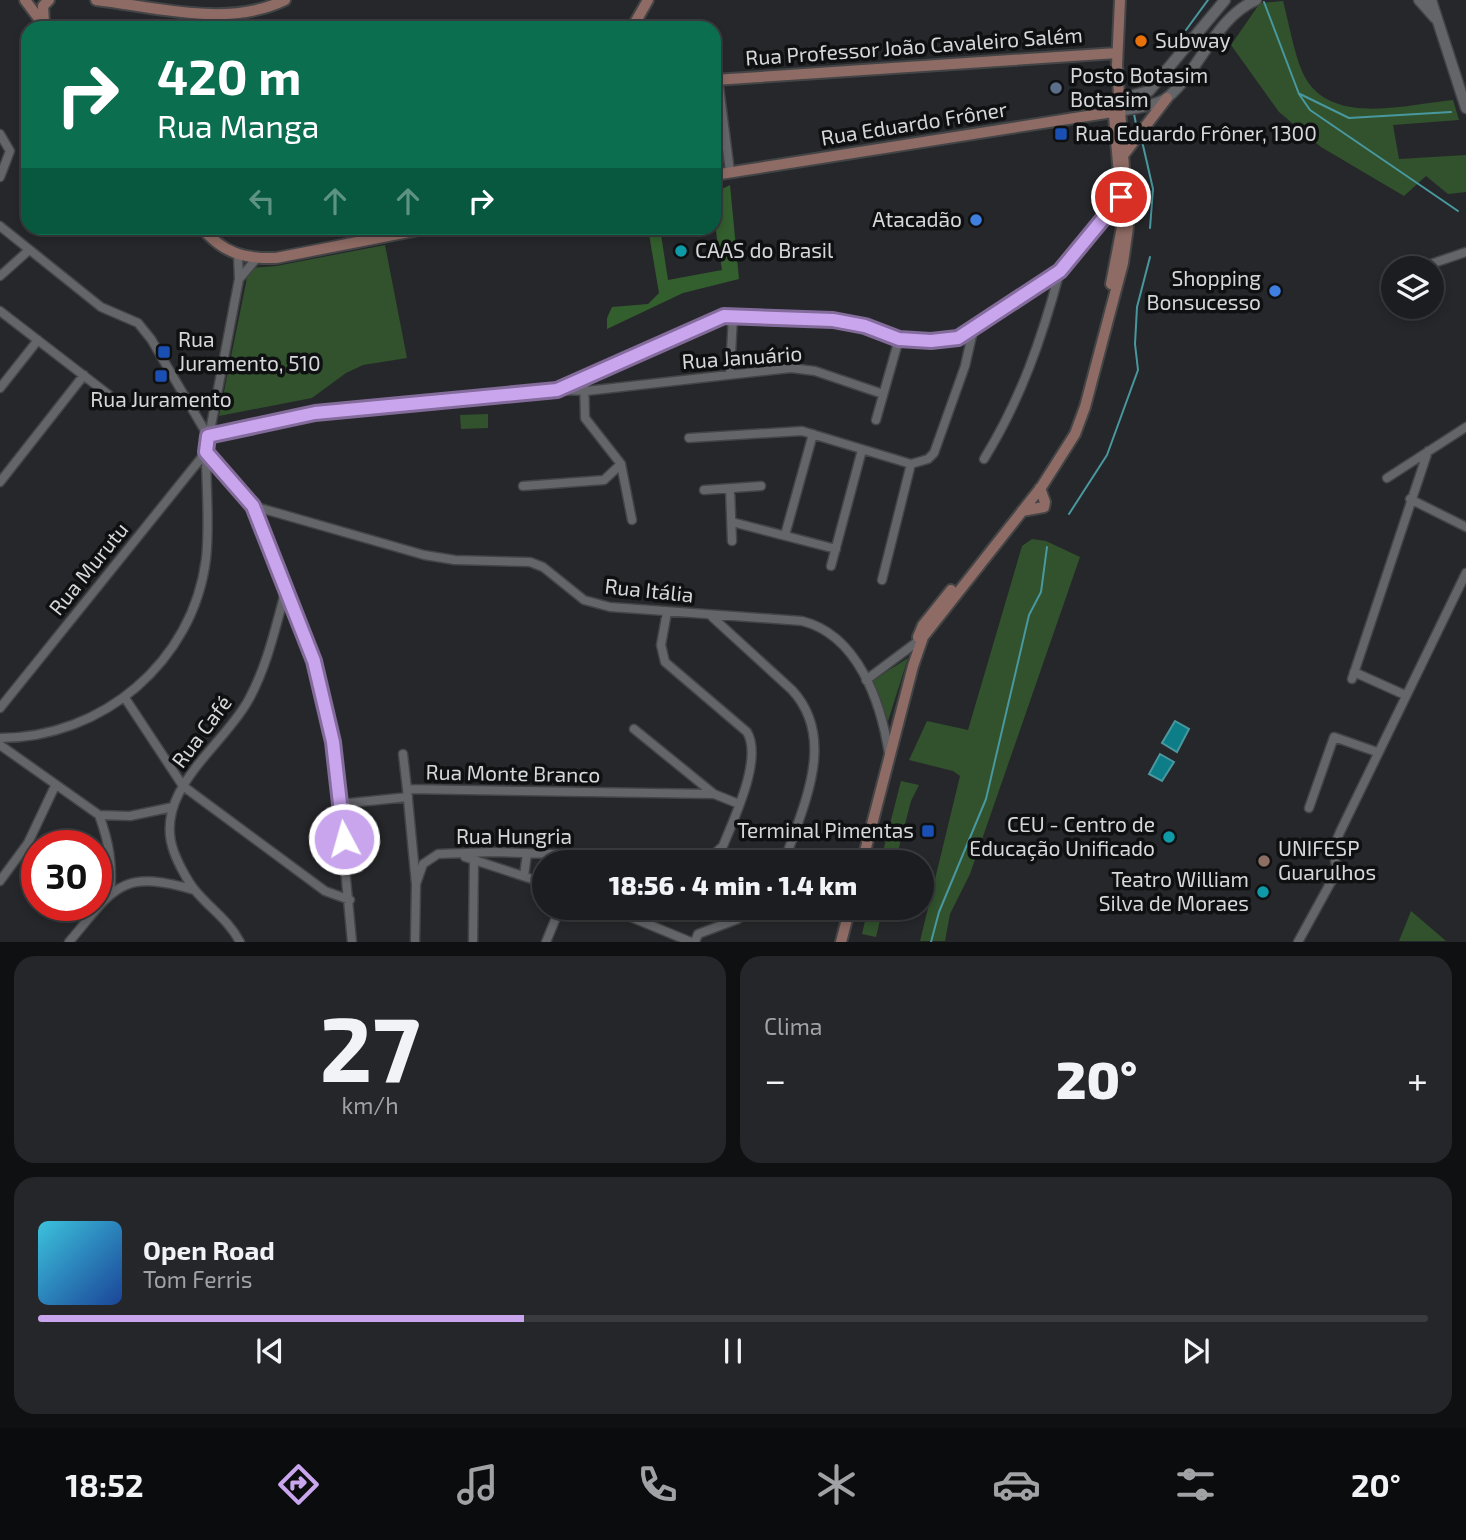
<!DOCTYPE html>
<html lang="pt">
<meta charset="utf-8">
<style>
body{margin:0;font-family:"Exo 2",sans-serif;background:#252629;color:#f1f3f6;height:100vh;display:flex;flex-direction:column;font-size:26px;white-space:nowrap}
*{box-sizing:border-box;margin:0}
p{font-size:23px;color:#a0a2a5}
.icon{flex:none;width:38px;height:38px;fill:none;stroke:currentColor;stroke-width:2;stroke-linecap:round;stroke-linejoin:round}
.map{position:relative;height:942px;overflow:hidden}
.sheet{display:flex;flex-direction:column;gap:14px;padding:14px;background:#0f1012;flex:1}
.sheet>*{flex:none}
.top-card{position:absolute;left:21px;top:21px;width:700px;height:214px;border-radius:21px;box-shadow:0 4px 10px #0003,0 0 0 2px #3a3b3e;background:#0b6e4f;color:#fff;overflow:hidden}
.buttons{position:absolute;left:1381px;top:256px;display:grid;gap:14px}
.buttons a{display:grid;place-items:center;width:63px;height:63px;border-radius:50%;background:#1c1d20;box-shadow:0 4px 10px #0003,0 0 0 2px #3a3b3e;font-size:35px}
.speed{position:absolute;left:21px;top:830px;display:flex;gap:14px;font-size:35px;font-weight:700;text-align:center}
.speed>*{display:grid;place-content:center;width:91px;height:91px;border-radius:50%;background:#1c1d20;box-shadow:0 4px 10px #0003,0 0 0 2px #3a3b3e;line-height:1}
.speed .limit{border:10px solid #d22;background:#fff;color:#111}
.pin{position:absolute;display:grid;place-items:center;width:60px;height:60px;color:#fff;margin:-30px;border:4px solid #fff;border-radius:50%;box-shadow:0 2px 7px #0007}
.me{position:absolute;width:77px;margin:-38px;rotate:354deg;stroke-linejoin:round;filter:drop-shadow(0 0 5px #0008)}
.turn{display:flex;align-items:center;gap:24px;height:147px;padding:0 21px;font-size:32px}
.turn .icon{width:91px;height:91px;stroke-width:2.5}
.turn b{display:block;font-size:49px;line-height:60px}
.lanes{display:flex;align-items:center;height:66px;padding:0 21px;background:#0003;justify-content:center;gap:35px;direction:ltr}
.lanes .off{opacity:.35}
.big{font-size:52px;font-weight:800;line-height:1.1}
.sheet .card{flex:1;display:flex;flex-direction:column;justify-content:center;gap:10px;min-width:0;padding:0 24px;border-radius:21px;background:#252629}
.sheet .dial{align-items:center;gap:0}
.dial b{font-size:91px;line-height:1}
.song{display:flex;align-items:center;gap:21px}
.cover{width:84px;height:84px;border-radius:10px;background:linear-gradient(135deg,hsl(190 70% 55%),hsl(220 70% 35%))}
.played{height:7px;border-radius:4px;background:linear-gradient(90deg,#c9a5ee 35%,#3a3b3e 35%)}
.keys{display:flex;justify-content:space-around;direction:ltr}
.heat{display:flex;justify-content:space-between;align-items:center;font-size:38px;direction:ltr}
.sheet .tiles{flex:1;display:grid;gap:14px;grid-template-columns:1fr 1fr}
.card:last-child{grid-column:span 2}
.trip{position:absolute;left:532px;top:850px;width:402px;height:70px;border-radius:35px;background:#1c1d20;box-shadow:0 4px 10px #0003,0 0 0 2px #3a3b3e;font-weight:800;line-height:70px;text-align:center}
.tab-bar{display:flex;height:112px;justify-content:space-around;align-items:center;background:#0b0c0d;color:#a0a2a5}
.tab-bar .icon{width:49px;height:49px}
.tab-bar .active{color:#c9a5ee}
.tab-bar b{font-size:32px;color:#f1f3f6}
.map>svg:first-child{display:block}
.green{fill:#31522d}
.forest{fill:#335e2e}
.water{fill:#0d7d87;stroke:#4998a0;stroke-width:2}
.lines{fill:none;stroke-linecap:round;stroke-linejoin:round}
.stream{stroke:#4998a0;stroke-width:2}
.minor-casing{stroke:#434446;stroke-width:11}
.tertiary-casing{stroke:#434446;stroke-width:13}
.secondary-casing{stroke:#434446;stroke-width:14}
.minor{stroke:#636569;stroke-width:8}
.tertiary{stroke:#636569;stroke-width:10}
.secondary{stroke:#8e6b64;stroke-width:10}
.route-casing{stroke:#836b9b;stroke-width:18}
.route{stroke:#c9a5ee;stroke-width:12}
.food-dot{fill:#e8710a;stroke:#0f1011;stroke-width:2.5}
.service-dot{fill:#5c6f8a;stroke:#0f1011;stroke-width:2.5}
.transit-dot{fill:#1a4fb4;stroke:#0f1011;stroke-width:2.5}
.shop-dot{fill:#3f7fe0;stroke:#0f1011;stroke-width:2.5}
.culture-dot{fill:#0f9aa8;stroke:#0f1011;stroke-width:2.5}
.education-dot{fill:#8d6e63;stroke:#0f1011;stroke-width:2.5}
.labels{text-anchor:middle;stroke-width:7;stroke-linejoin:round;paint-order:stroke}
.poi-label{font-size:21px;fill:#d6d7d9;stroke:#0f1011;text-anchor:start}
.street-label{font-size:21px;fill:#d6d7d9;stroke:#0f1011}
</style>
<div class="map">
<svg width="1466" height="942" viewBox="0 0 1466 942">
<rect width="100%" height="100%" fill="#26272a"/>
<path class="green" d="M1283,1C1289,23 1295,60 1306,79C1334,126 1409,104 1453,100L1459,120L1393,125L1399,159L1466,155V192L1448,194L1426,176L1404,196L1321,147L1279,112L1231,45L1260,3Z
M385,245L407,358L363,365L346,373L312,398L219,416L249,268L276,266Z
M488,414V428L461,429L460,415Z
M1032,539L1046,541L1080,557L970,874L950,914L945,941H920L960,776L953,771L909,760L927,721L968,730L1022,546Z
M908,658L888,721L872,681Z
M901,781L919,785L911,801L895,863H880Z
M868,908H883L876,937L862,934Z
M1411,911L1446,941H1399Z"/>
<path class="forest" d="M730,185L739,279L683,293L607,329V318L612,307L648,304L659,293L648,228H660L668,280L722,270L714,219V193Z"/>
<path class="water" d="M1175,721L1189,729L1177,752L1162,743Z
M1160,754L1174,762L1162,781L1149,774Z"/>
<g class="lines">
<path class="stream" d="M1264,2L1299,94L1310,110L1458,211
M1186,30L1208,0
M1300,94L1349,118L1451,112
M1134,114L1137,129
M1142,141L1153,189L1150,228
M1069,514L1107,455L1138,370L1135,344L1137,307L1150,257
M931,942L939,912L986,799L1029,615L1041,592L1047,547"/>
<defs>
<path id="minor" d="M718,79L730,172
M0,134L10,151L0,177
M0,226L101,307L138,323L151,339L208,436
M238,256L239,279L206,452L253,506L314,661L333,742L352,942
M1419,268L1466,252
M0,276L28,251
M241,277L256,259
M0,311L109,395
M730,373L733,315
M584,376L585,418L621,464L632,520
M0,388L38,340
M560,390L586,391L791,368L815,371L883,394
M876,420L899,339
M208,436L315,413L557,390L724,316L833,320L865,326L899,339L931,341L958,338L1060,271L1123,194
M689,438L802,431L911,464L928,459L934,453L965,366L973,331
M984,459C1021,399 1042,338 1060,271
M1387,478L1466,427
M0,482L84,375
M523,486L604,480L621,464
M730,489L732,541
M704,490L761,486
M1410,499L1466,527
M253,506L424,555L455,560L530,562L543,567L584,600L610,607L802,621C858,635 881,702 889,754
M732,522L836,549
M785,535L813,434
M831,566L862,450
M882,580L911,464
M710,615L792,690C838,740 802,807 784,863
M1354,672L1405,695
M1352,679L1428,451
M866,680L921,639
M125,698L183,786L325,891L350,900
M0,708L206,452
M634,729L714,794L739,804
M0,738C102,738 193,662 206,559C210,524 206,487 206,452
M0,745L99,815L130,816L173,807
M403,754L407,789
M340,804L408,797
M1309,808L1334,737L1377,752
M99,815C109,842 113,865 110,893
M465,857L544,883
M524,876L527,853
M0,881L28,843L55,786
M416,884L423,864L438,854L493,852L699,859L714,854L723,846C734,818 763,759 747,732L665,662L661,645L667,612
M609,908L691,942
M69,942C114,889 119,868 194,890
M240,942C228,919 209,908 194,889C187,880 178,863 174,852C151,791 225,745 249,699C267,666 275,629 285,593
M415,942L416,884L407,789L714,794
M473,942L474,858
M546,942L560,908
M695,942L698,934L738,919L755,908
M1298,942L1337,871L1333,849L1340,832L1466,573"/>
<path id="tertiary" d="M1419,0L1435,18
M1431,0L1466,108
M1119,99L1149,91L1225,0
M1121,111C1134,108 1157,106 1168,97C1200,70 1215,18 1256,0"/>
<path id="secondary" d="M25,0L46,28
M96,0C156,7 228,28 285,0
M44,22L43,6L49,0
M632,28L648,0
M714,80L1117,53
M1125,153L1167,98
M714,175L1119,111
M202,228C223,253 244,259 276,258L429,228
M1111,284L1123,222L1114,116
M1022,511L1044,507L1045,502L1040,488
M918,637L923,625L951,590
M862,863L913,666L923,637L1042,486L1075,434L1085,407L1123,263L1128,227L1117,65L1120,0
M841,942L850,908"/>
</defs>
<use href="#minor" class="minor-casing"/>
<use href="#tertiary" class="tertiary-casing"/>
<use href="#secondary" class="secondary-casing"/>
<use href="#minor" class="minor"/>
<use href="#tertiary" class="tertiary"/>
<use href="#secondary" class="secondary"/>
</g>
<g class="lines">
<defs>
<path id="route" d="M344,839L333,742L314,661L253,506L206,452L208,436L315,413L557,390L724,316L833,320L865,326L899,339L931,341L958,338L1060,271L1121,197"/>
</defs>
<use href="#route" class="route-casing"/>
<use href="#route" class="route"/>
</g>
<circle class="food-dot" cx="1141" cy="41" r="7"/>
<circle class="service-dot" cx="1056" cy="88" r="7"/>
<g class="transit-dot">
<rect x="1054" y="127" width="14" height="14" rx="3.5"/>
<rect x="157" y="345" width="14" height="14" rx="3.5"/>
<rect x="154" y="369" width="14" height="14" rx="3.5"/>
<rect x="921" y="824" width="14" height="14" rx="3.5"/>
</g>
<g class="shop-dot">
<circle cx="976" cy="220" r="7"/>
<circle cx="1275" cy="291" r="7"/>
</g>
<g class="culture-dot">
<circle cx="681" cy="251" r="7"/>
<circle cx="1169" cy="837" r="7"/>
<circle cx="1263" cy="892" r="7"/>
</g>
<circle class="education-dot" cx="1264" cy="861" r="7"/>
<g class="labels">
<g class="poi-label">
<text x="1155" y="48">Subway</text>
<text x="1070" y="83">Posto Botasim<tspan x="1070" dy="24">Botasim</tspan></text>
<text x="1075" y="141">Rua Eduardo Frôner, 1300</text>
<text x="962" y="227" text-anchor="end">Atacadão</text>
<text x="695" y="258">CAAS do Brasil</text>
<text x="1261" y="286" text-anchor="end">Shopping<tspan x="1261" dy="24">Bonsucesso</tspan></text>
<text x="178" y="347">Rua<tspan x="178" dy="24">Juramento, 510</tspan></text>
<text x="161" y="407" text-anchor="middle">Rua Juramento</text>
<text x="1155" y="832" text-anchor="end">CEU - Centro de<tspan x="1155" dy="24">Educação Unificado</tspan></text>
<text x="914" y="838" text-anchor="end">Terminal Pimentas</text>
<text x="1278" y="856">UNIFESP<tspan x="1278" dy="24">Guarulhos</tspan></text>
<text x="1249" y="887" text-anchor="end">Teatro William<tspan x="1249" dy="24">Silva de Moraes</tspan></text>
</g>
<g class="street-label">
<text transform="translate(914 47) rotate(-4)" y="7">Rua Professor João Cavaleiro Salém</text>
<text transform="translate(914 124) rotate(-9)" y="7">Rua Eduardo Frôner</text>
<text transform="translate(742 358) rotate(-4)" y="7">Rua Januário</text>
<text transform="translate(89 569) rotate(-51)" y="7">Rua Murutu</text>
<text transform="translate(649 591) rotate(6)" y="7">Rua Itália</text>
<text transform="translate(202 732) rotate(-53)" y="7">Rua Café</text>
<text transform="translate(513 774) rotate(1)" y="7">Rua Monte Branco</text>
<text x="514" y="844">Rua Hungria</text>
</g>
</g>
</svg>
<div class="buttons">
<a><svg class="icon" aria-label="layers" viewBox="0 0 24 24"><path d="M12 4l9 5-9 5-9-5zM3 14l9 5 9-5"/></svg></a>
</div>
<div class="speed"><div class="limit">30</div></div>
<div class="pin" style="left:1121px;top:197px;background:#d93025"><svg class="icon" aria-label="arrive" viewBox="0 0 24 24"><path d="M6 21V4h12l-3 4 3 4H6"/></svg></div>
<svg class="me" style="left:344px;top:839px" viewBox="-20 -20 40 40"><circle r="17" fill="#c9a5ee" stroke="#fff" stroke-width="3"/><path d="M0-11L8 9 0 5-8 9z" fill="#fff"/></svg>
<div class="trip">18:56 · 4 min · 1.4 km</div>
<div class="top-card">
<div class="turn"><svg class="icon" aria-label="right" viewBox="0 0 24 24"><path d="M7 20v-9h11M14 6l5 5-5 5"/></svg><div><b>420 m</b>Rua Manga</div></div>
<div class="lanes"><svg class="icon off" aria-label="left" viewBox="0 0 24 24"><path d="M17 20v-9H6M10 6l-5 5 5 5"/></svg><svg class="icon off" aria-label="ahead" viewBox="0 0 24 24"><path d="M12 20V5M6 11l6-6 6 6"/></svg><svg class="icon off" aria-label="ahead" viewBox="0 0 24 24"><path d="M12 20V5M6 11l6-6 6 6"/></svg><svg class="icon" aria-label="right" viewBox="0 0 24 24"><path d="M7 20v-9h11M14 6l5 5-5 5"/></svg></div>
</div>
</div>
<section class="sheet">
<div class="tiles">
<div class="card dial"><b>27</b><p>km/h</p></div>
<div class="card"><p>Clima</p>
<div class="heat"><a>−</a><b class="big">20°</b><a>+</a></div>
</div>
<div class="card">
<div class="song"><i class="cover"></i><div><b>Open Road</b><p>Tom Ferris</p></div></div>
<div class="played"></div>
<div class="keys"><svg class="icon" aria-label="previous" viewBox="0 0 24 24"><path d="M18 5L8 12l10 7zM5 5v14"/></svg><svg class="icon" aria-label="pause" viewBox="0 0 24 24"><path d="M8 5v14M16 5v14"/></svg><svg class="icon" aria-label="next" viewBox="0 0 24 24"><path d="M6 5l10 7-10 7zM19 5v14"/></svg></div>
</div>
</div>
</section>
<nav class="tab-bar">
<b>18:52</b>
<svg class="icon active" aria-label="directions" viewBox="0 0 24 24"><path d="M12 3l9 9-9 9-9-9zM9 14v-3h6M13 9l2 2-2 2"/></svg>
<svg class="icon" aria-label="music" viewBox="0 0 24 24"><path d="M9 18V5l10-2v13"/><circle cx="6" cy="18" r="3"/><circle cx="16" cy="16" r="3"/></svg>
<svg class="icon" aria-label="phone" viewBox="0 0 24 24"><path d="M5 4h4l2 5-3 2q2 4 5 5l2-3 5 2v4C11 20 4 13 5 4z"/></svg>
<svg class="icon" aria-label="climate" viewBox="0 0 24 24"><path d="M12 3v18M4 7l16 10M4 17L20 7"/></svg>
<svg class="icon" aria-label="car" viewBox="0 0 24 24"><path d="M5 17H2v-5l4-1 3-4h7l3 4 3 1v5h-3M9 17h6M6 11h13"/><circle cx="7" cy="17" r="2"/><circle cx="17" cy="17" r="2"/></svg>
<svg class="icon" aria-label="filters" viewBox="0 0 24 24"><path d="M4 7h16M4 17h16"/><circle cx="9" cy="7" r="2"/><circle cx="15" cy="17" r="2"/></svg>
<b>20°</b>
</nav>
